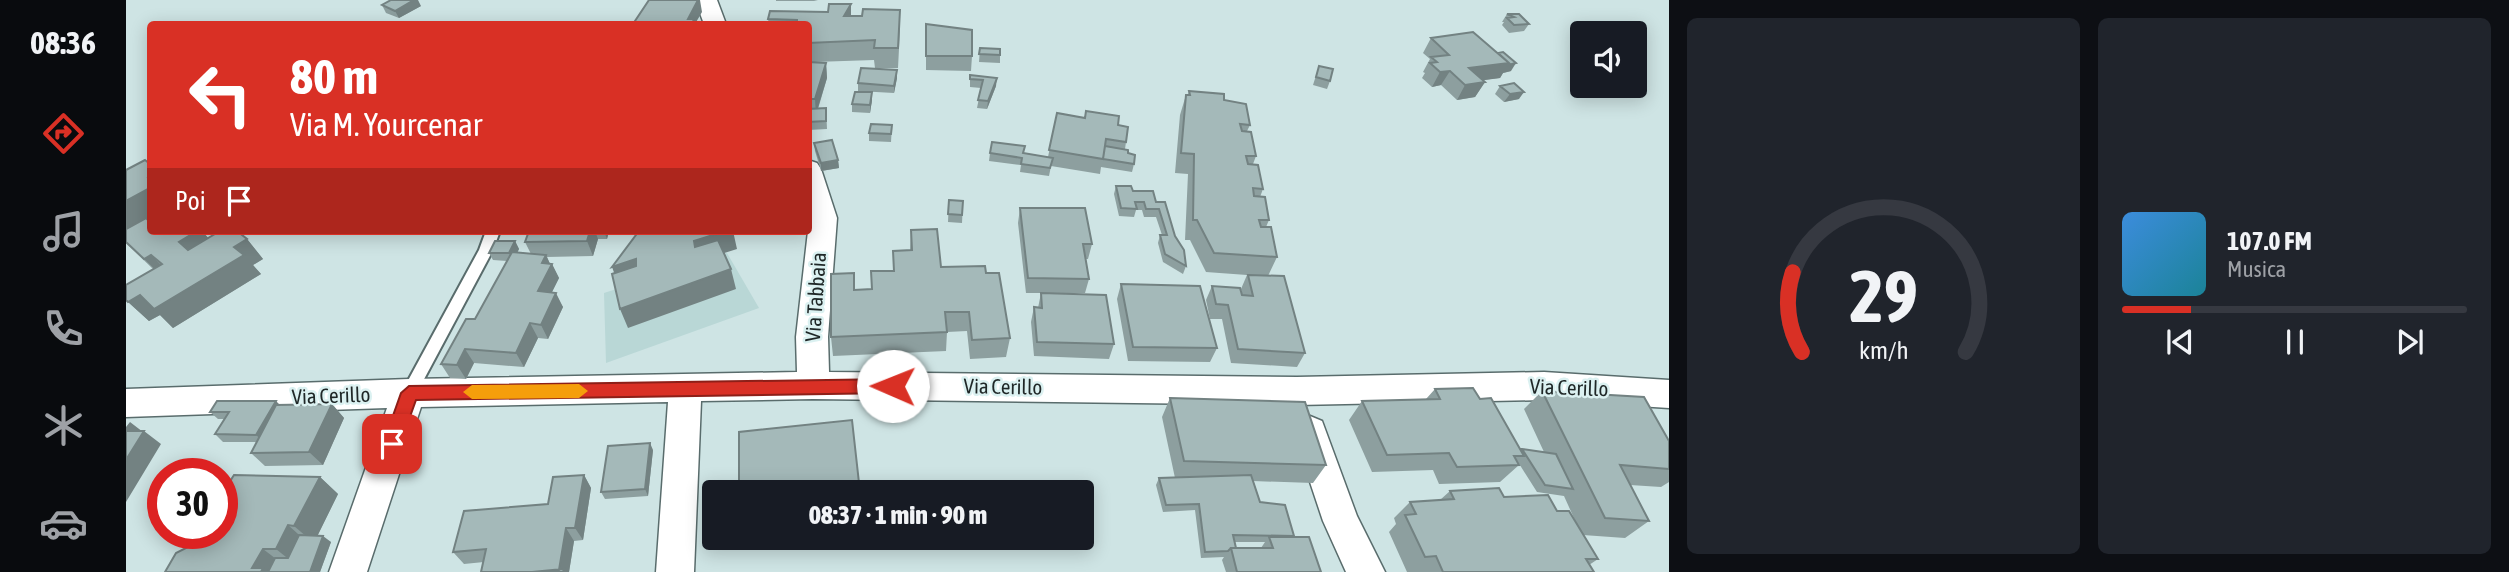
<!DOCTYPE html>
<html lang="it">
<meta charset="utf-8">
<style>
body{margin:0;font-family:"Asap Condensed",sans-serif;background:#20242c;color:#f1f3f6;height:100vh;display:flex;flex-direction:column;font-size:26px;white-space:nowrap}
*{box-sizing:border-box;margin:0}
p{font-size:23px;color:#9ea1a6}
.icon{flex:none;width:38px;height:38px;fill:none;stroke:currentColor;stroke-width:2;stroke-linecap:round;stroke-linejoin:round}
.map{position:relative;flex:1;overflow:hidden}
.drawer{display:flex;flex-direction:column;gap:18px;padding:18px;background:#0d0f14;width:840px}
.drawer>*{flex:none}
.hud{position:absolute;left:21px;top:21px;width:665px;height:214px;border-radius:7px;box-shadow:0 4px 18px #0003;background:#d93025;color:#fff;overflow:hidden}
.controls{position:absolute;left:1444px;top:21px;display:grid;gap:14px}
.controls a{display:grid;place-items:center;width:77px;height:77px;border-radius:7px;background:#171b24;box-shadow:0 4px 18px #0003;font-size:35px}
.speed{position:absolute;left:21px;top:458px;display:flex;gap:14px;font-size:35px;font-weight:700;text-align:center}
.speed>*{display:grid;place-content:center;width:91px;height:91px;border-radius:50%;background:#171b24;box-shadow:0 4px 18px #0003;line-height:1}
.speed .limit{border:10px solid #d22;background:#fff;color:#111}
.pin{position:absolute;display:grid;place-items:center;width:60px;height:60px;color:#fff;margin:-30px;border-radius:14px;box-shadow:0 4px 10px #0006}
.me{position:absolute;width:77px;margin:-38px;rotate:271deg;stroke-linejoin:round;filter:drop-shadow(0 0 5px #0008)}
.turn{display:flex;align-items:center;gap:24px;height:147px;padding:0 28px;font-size:32px}
.turn .icon{width:91px;height:91px;stroke-width:2.5}
.turn b{display:block;font-size:49px;line-height:60px}
.then{display:flex;align-items:center;height:66px;padding:0 28px;background:#0003;gap:14px;font-size:26px}
.drawer .widget{flex:1;display:flex;flex-direction:column;justify-content:center;gap:10px;min-width:0;padding:0 24px;border-radius:10px;background:#20242c}
.drawer .dial{align-items:center;gap:0}
.dial svg{height:182px;overflow:visible;fill:none;stroke:#363941;stroke-width:7;stroke-linecap:round;text-anchor:middle}
.dial text{fill:#f1f3f6;stroke:none}
.song{display:flex;align-items:center;gap:21px}
.cover{width:84px;height:84px;border-radius:10px;background:linear-gradient(135deg,hsl(210 70% 55%),hsl(190 70% 35%))}
.played{height:7px;border-radius:4px;background:linear-gradient(90deg,#d93025 20%,#363941 20%)}
.keys{display:flex;justify-content:space-around;direction:ltr}
.drawer .tiles{flex:1;display:grid;gap:18px;grid-template-columns:repeat(2,1fr)}
.trip{position:absolute;left:576px;top:480px;width:392px;height:70px;border-radius:7px;background:#171b24;box-shadow:0 4px 18px #0003;font-weight:800;line-height:70px;text-align:center}
main{display:flex;flex:1;min-height:0}
.menu{display:flex;flex-direction:column;width:126px;justify-content:space-around;align-items:center;background:#090b0e;color:#9ea1a6}
.menu .icon{width:49px;height:49px}
.menu .current{color:#d93025}
.menu b{font-size:32px;color:#f1f3f6}
.map>svg:first-child{display:block}
.built{fill:#b9d7d6}
.lines{fill:none;stroke-linecap:round;stroke-linejoin:round}
.lane-casing{stroke:#596c6c;stroke-width:4}
.street-casing{stroke:#596c6c;stroke-width:3}
.lane{fill:#fff;fill-rule:evenodd}
.street{fill:#fff;fill-rule:evenodd}
.wall{fill:#8d9f9f;fill-rule:evenodd}
.shaded-wall{fill:#738282}
.building{fill:#a4b9b9;stroke:#738282;stroke-width:2}
.route{fill:#d93025;stroke:#8d1f18;stroke-width:2}
.slow{fill:#f59e0b}
.labels{text-anchor:middle;stroke-width:5;stroke-linejoin:round;paint-order:stroke}
.street-label{font-size:21px;fill:#1f2727;stroke:#dbf1f1}
</style>
<main>
<nav class="menu">
<b>08:36</b>
<svg class="icon current" aria-label="directions" viewBox="0 0 24 24"><path d="M12 3l9 9-9 9-9-9zM9 14v-3h6M13 9l2 2-2 2"/></svg>
<svg class="icon" aria-label="music" viewBox="0 0 24 24"><path d="M9 18V5l10-2v13"/><circle cx="6" cy="18" r="3"/><circle cx="16" cy="16" r="3"/></svg>
<svg class="icon" aria-label="phone" viewBox="0 0 24 24"><path d="M5 4h4l2 5-3 2q2 4 5 5l2-3 5 2v4C11 20 4 13 5 4z"/></svg>
<svg class="icon" aria-label="climate" viewBox="0 0 24 24"><path d="M12 3v18M4 7l16 10M4 17L20 7"/></svg>
<svg class="icon" aria-label="car" viewBox="0 0 24 24"><path d="M5 17H2v-5l4-1 3-4h7l3 4 3 1v5h-3M9 17h6M6 11h13"/><circle cx="7" cy="17" r="2"/><circle cx="17" cy="17" r="2"/></svg>
</nav>
<div class="map">
<svg width="1543" height="572" viewBox="0 0 1543 572">
<rect width="100%" height="100%" fill="#cee4e4"/>
<path class="built" d="M601,253L633,308L480,363L478,293Z"/>
<g class="lines">
<defs>
<path id="lane" d="M360,231H374L367,250L288,398L283,399L278,398L275,393L278,388L353,250Z"/>
<path id="street" d="M569,0H591L600,24H578Z
M682,160L691,163L695,169L711,218L702,337L703,372L1171,377L1418,372L1543,380V408L1418,400L1171,405L687,399L575,401L568,572H530L542,402L295,407L241,572H203L261,408L0,417V389L283,379L671,372L670,337L682,231Z
M1184,416L1196,421L1231,516L1259,572H1220L1197,521L1167,431L1172,421Z"/>
</defs>
<use href="#lane" class="lane-casing"/>
<use href="#street" class="street-casing"/>
<use href="#lane" class="lane"/>
<use href="#street" class="street"/>
</g>
<path class="wall" d="M650,0H692L688,1H650Z
M725,4V16L774,29L772,68H749L748,60L688,62L700,63L701,78L692,109L700,108L701,129L682,130V24H643L642,19L702,12Z
M256,5L295,6L273,18L260,13Z
M1381,14L1403,24L1398,31L1383,33L1376,25L1378,22H1376Z
M800,24L846,56L845,71L800,70Z
M1305,38L1385,71L1377,73L1374,78L1356,80L1359,82L1349,97L1331,100L1315,85L1306,87L1296,78L1299,73L1297,72L1304,59L1297,53Z
M854,48L874,55V63L853,62Z
M1193,66L1204,81L1201,89L1187,85Z
M844,75L870,86L861,109L851,108L855,88L844,87Z
M771,78L768,93L732,91V83Z
M1374,86L1393,99L1378,102L1369,94Z
M1063,91L1098,100L1124,125L1121,131L1130,156L1127,164L1137,189L1134,197L1143,220L1140,227L1151,257L1142,276L1179,353L1171,367L1105,363L1096,319H1084L1080,300L1086,286L1116,295L1115,289L1121,275L1080,272L1064,240H1059L1062,174L1049,173L1054,115L1060,95H1062Z
M746,92V100L744,113L726,112V104Z
M931,113L992,125L1000,142L999,149L1008,164L1006,172L975,167L974,174L925,166L923,176L894,172L895,165L863,161L864,153H897L922,157Z
M766,125L765,142L743,141V133Z
M688,143L712,160L713,168L695,171L689,151Z
M24,164V218L21,219L24,222L76,231L82,238L121,239L137,259L127,265L135,274L47,328L34,315L23,321L0,300L27,269L0,243V170Z
M990,186L1007,191L1030,202L1049,236L1060,266L1057,274L1037,262L1032,243L1034,235H1036L1030,217H1018L1016,210H1010L1008,217L993,216L988,194Z
M823,200L837,201L836,223L822,222Z
M894,208L966,244L962,259H960L963,279L959,293H900L892,223Z
M785,230L815,267L860,273L884,338L880,357L844,359L841,331L821,332L820,351L707,356L705,337L728,274L729,290L746,289L767,271V251L784,250Z
M403,231H483L481,239H472L467,256L421,257L424,264H426L433,278L426,292L437,307L422,339L412,338L398,367L348,363L340,379L324,378L315,364L349,319L381,261L367,260L363,253L389,241L393,249L391,253L405,254L399,242Z
M995,284L1091,348L1084,362L1002,361L991,299Z
M915,293L988,344L983,359L908,356L905,322L908,307L912,308Z
M1309,389L1354,399L1395,450L1418,452L1398,409L1416,391L1543,441V482L1535,487L1504,485L1523,521L1499,538L1457,535L1472,559L1463,565L1468,572H1281L1263,532L1270,524L1268,518L1284,502L1314,500L1324,491L1378,497L1431,511L1452,527L1438,496L1411,492L1392,462L1393,465L1374,482L1313,484L1307,470L1246,472L1223,420L1236,401L1300,399Z
M1044,398L1200,465L1187,483L1127,481L1134,502L1168,536L1167,537L1195,572H1100L1096,560L1098,557L1075,558L1069,510L1037,512L1030,485L1033,478H1049L1036,417ZM1109,542H1139L1135,548H1110Z
M206,404L218,418L197,465L139,466L125,453L131,442H97L89,434L98,419H92L84,412L154,405Z
M527,450L522,496L479,499L475,492Z
M458,475L465,488L457,540L448,541L443,572H355L358,562L338,564L327,552L422,504Z
M194,477L212,494L191,536L205,542L194,572L66,545Z
M616,537H691L618,546Z"/>
<path class="shaded-wall" d="M288,0H292L295,6L273,18L269,11Z
M572,0H574L576,12L569,24H563L562,19Z
M725,4V23L718,16Z
M700,63L701,78L690,114L689,99Z
M1383,63H1390L1385,71L1377,73L1374,78L1337,83L1343,68Z
M771,70V78L768,93V86Z
M1324,71L1315,85L1306,87L1314,72Z
M871,78L870,86L861,109L862,101Z
M1359,82L1349,97L1331,100L1339,85Z
M746,92V100L744,113V105Z
M1398,92L1393,99L1378,102L1384,94Z
M712,160L713,168L695,171V163Z
M24,188V218L0,231V201Z
M71,231H76L92,249L71,261L53,242Z
M464,231H469L472,239L467,256L461,241Z
M478,231H483L481,239Z
M600,231H609H607L611,249L573,261L568,241Z
M121,239L137,259L127,265L135,274L47,328L28,309L108,247Z
M389,241L393,249L387,261L383,253Z
M25,255L44,274L38,278L18,259Z
M420,255L425,266L426,264L433,278L419,306L412,291L416,263Z
M510,259L516,279L493,286L486,267Z
M605,269L610,289L502,328L494,309Z
M430,293L437,307L422,339L415,325Z
M14,295L34,315L23,321L2,302Z
M404,323L412,338L398,367L390,353Z
M339,349L348,363L340,379L331,365Z
M150,401L157,408L138,442L130,435Z
M206,404L218,418L197,465L183,452Z
M4,422L17,432L18,431L35,444L0,502V427Z
M524,443L527,450L522,496L519,489Z
M458,475L465,488L457,540L449,528Z
M194,477L212,494L188,543L168,526Z
M162,525L181,542L170,565L150,549Z
M440,528L448,541L443,572H433Z
M197,536L205,542L194,572H184Z
M137,549L158,565L154,572H132L126,568Z"/>
<path class="building" d="M265,0H288L269,11L256,5Z
M523,0H572L562,19H568L566,24H573H507Z
M703,4H725L718,16H736L737,9L774,10L772,48H748L749,40L682,43V24H671V20L642,19L644,11L702,12Z
M1381,14H1393L1403,24L1388,25L1381,18L1388,17Z
M800,24L846,30V56H800Z
M1347,32L1383,63L1343,68L1359,82L1339,85L1324,71L1314,72L1304,63L1311,62L1305,57L1323,55L1305,38Z
M854,48L874,49V55L853,54Z
M1377,52L1390,63L1382,65L1383,63L1372,53Z
M682,62L700,63L689,99H682Z
M1193,66L1207,69L1204,81L1190,77Z
M735,68L771,70L768,86L732,83Z
M844,75L871,78L862,101L852,100L857,80L844,79Z
M1388,83L1398,92L1384,94L1374,86Z
M1063,91L1098,94V100L1120,104L1124,125L1114,124L1116,131L1125,132L1130,156H1120L1122,164L1132,165L1137,189L1127,188L1128,196L1139,197L1143,220H1133L1135,227H1145L1151,257L1088,253L1071,220H1067L1068,154L1055,153L1060,95H1064Z
M729,92H746L744,105L726,104Z
M700,108V121L682,122V109Z
M960,111L993,116L992,125L1002,127L1000,142L980,139L977,159L923,150L931,113L959,118Z
M745,124L766,125L765,134L743,133Z
M706,140L712,160L695,163L688,143Z
M866,142L899,146L897,153L927,158L924,168L895,164L896,158L864,153Z
M979,146L1002,150V153L1009,155L1008,164L977,159Z
M19,160L24,164V177L22,178L24,181V188L0,201V170Z
M990,186H1005L1007,191H1027L1030,202H1039L1049,236L1058,250L1060,266L1039,254L1034,235H1041L1033,209H1020L1018,202H1009L1011,209L995,208Z
M823,200L837,201L836,215L822,214Z
M894,208H959L966,244H957L963,279L902,278Z
M20,218L24,222V231H71L53,242L62,250L94,231H111L121,239L108,247L118,255L28,309L14,295L2,302L0,300V285L36,264L25,255L18,259L0,242V229Z
M811,229L815,267L859,266L860,273H873L884,338L846,340L843,312H819L821,332L705,337V274L728,273V290L746,289L745,271H768L767,251L786,250L785,230Z
M403,231H464L461,241L399,242Z
M513,231H600L568,241L569,247L592,240L605,269L494,309L486,274L510,266V259L486,267Z
M369,241H389L383,253H363Z
M386,252L420,255L416,263L426,264L412,291L430,293L415,325L404,323L390,353L339,349L331,365L315,364L340,319H349Z
M1122,275L1158,276L1179,353L1112,349L1102,305L1090,304L1086,286L1114,288L1116,295L1127,296Z
M995,284L1074,286L1091,348L1007,347Z
M915,293L980,295L988,344L911,342L908,307L916,308Z
M1347,388L1354,399L1365,398L1398,456H1388L1393,465L1331,467L1323,453L1261,455L1236,401L1314,399L1309,389Z
M1416,391L1518,397L1543,441V469L1494,465L1523,521L1479,518Z
M1044,398L1179,402L1200,465L1058,461Z
M91,401H150L130,435L89,434L103,412H84Z
M206,404L183,452L125,453L150,405Z
M726,420L734,492H613V432Z
M0,431H18L0,460Z
M524,443L519,489L475,492L482,446Z
M1396,449L1430,454L1447,489L1419,485Z
M108,475L194,477L168,526L162,525L150,549H137L126,568H137L135,572H39L50,553L66,545L73,534H96V494Z
M458,475L449,528H440L433,570L406,572H355L360,549L327,552L338,511L422,504L427,477Z
M1125,475L1134,502L1159,505L1168,536L1107,535L1110,548H1105L1102,551L1079,552L1073,504L1040,505L1033,478Z
M1373,488L1378,497L1422,495L1431,511H1443L1472,559H1460L1468,572H1317L1310,556L1299,557L1279,515L1290,514L1284,502L1328,499L1324,491Z
M173,535L197,536L184,572H142L149,558H162Z
M1143,537H1183L1195,572H1111L1105,548H1147Z
M438,569L437,572H406Z"/>
<path class="route" d="M767,379L776,386L767,393L290,400L272,450H259L257,444L275,393L283,386Z"/>
<path class="slow" d="M453,384L462,391L453,398L346,399L337,392L346,385Z"/>
<g class="labels">
<g class="street-label">
<text transform="translate(690 297) rotate(-86)" y="7">Via Tabbaia</text>
<text transform="translate(877 387) rotate(1)" y="7">Via Cerillo</text>
<text transform="translate(1443 388) rotate(2)" y="7">Via Cerillo</text>
<text transform="translate(205 396) rotate(-2)" y="7">Via Cerillo</text>
</g>
</g>
</svg>
<div class="controls">
<a><svg class="icon" aria-label="sound" viewBox="0 0 24 24"><path d="M4 9h4l5-4v14l-5-4H4zM17 9q2 3 0 6"/></svg></a>
</div>
<div class="speed"><div class="limit">30</div></div>
<div class="pin" style="left:266px;top:444px;background:#d93025"><svg class="icon" aria-label="arrive" viewBox="0 0 24 24"><path d="M6 21V4h12l-3 4 3 4H6"/></svg></div>
<svg class="me" style="left:767px;top:386px" viewBox="-20 -20 40 40"><circle r="19" fill="#fff"/><path d="M0-13L10 11 0 6-10 11z" fill="#d93025"/></svg>
<div class="trip">08:37 · 1 min · 90 m</div>
<div class="hud">
<div class="turn"><svg class="icon" aria-label="left" viewBox="0 0 24 24"><path d="M17 20v-9H6M10 6l-5 5 5 5"/></svg><div><b>80 m</b>Via M. Yourcenar</div></div>
<div class="then">Poi<svg class="icon" aria-label="arrive" viewBox="0 0 24 24"><path d="M6 21V4h12l-3 4 3 4H6"/></svg></div>
</div>
</div>
<section class="drawer">
<div class="tiles">
<div class="widget dial"><svg viewBox="0 0 100 80">
<path d="M14 69A42 42 0 1 1 86 69"/>
<path d="M14 69A42 42 0 0 1 10 34" stroke="#d93025"/>
<text x="50" y="56" font-size="32" font-weight="700">29</text>
<text x="50" y="72" font-size="11">km/h</text>
</svg></div>
<div class="widget">
<div class="song"><i class="cover"></i><div><b>107.0 FM</b><p>Musica</p></div></div>
<div class="played"></div>
<div class="keys"><svg class="icon" aria-label="previous" viewBox="0 0 24 24"><path d="M18 5L8 12l10 7zM5 5v14"/></svg><svg class="icon" aria-label="pause" viewBox="0 0 24 24"><path d="M8 5v14M16 5v14"/></svg><svg class="icon" aria-label="next" viewBox="0 0 24 24"><path d="M6 5l10 7-10 7zM19 5v14"/></svg></div>
</div>
</div>
</section>
</main>
